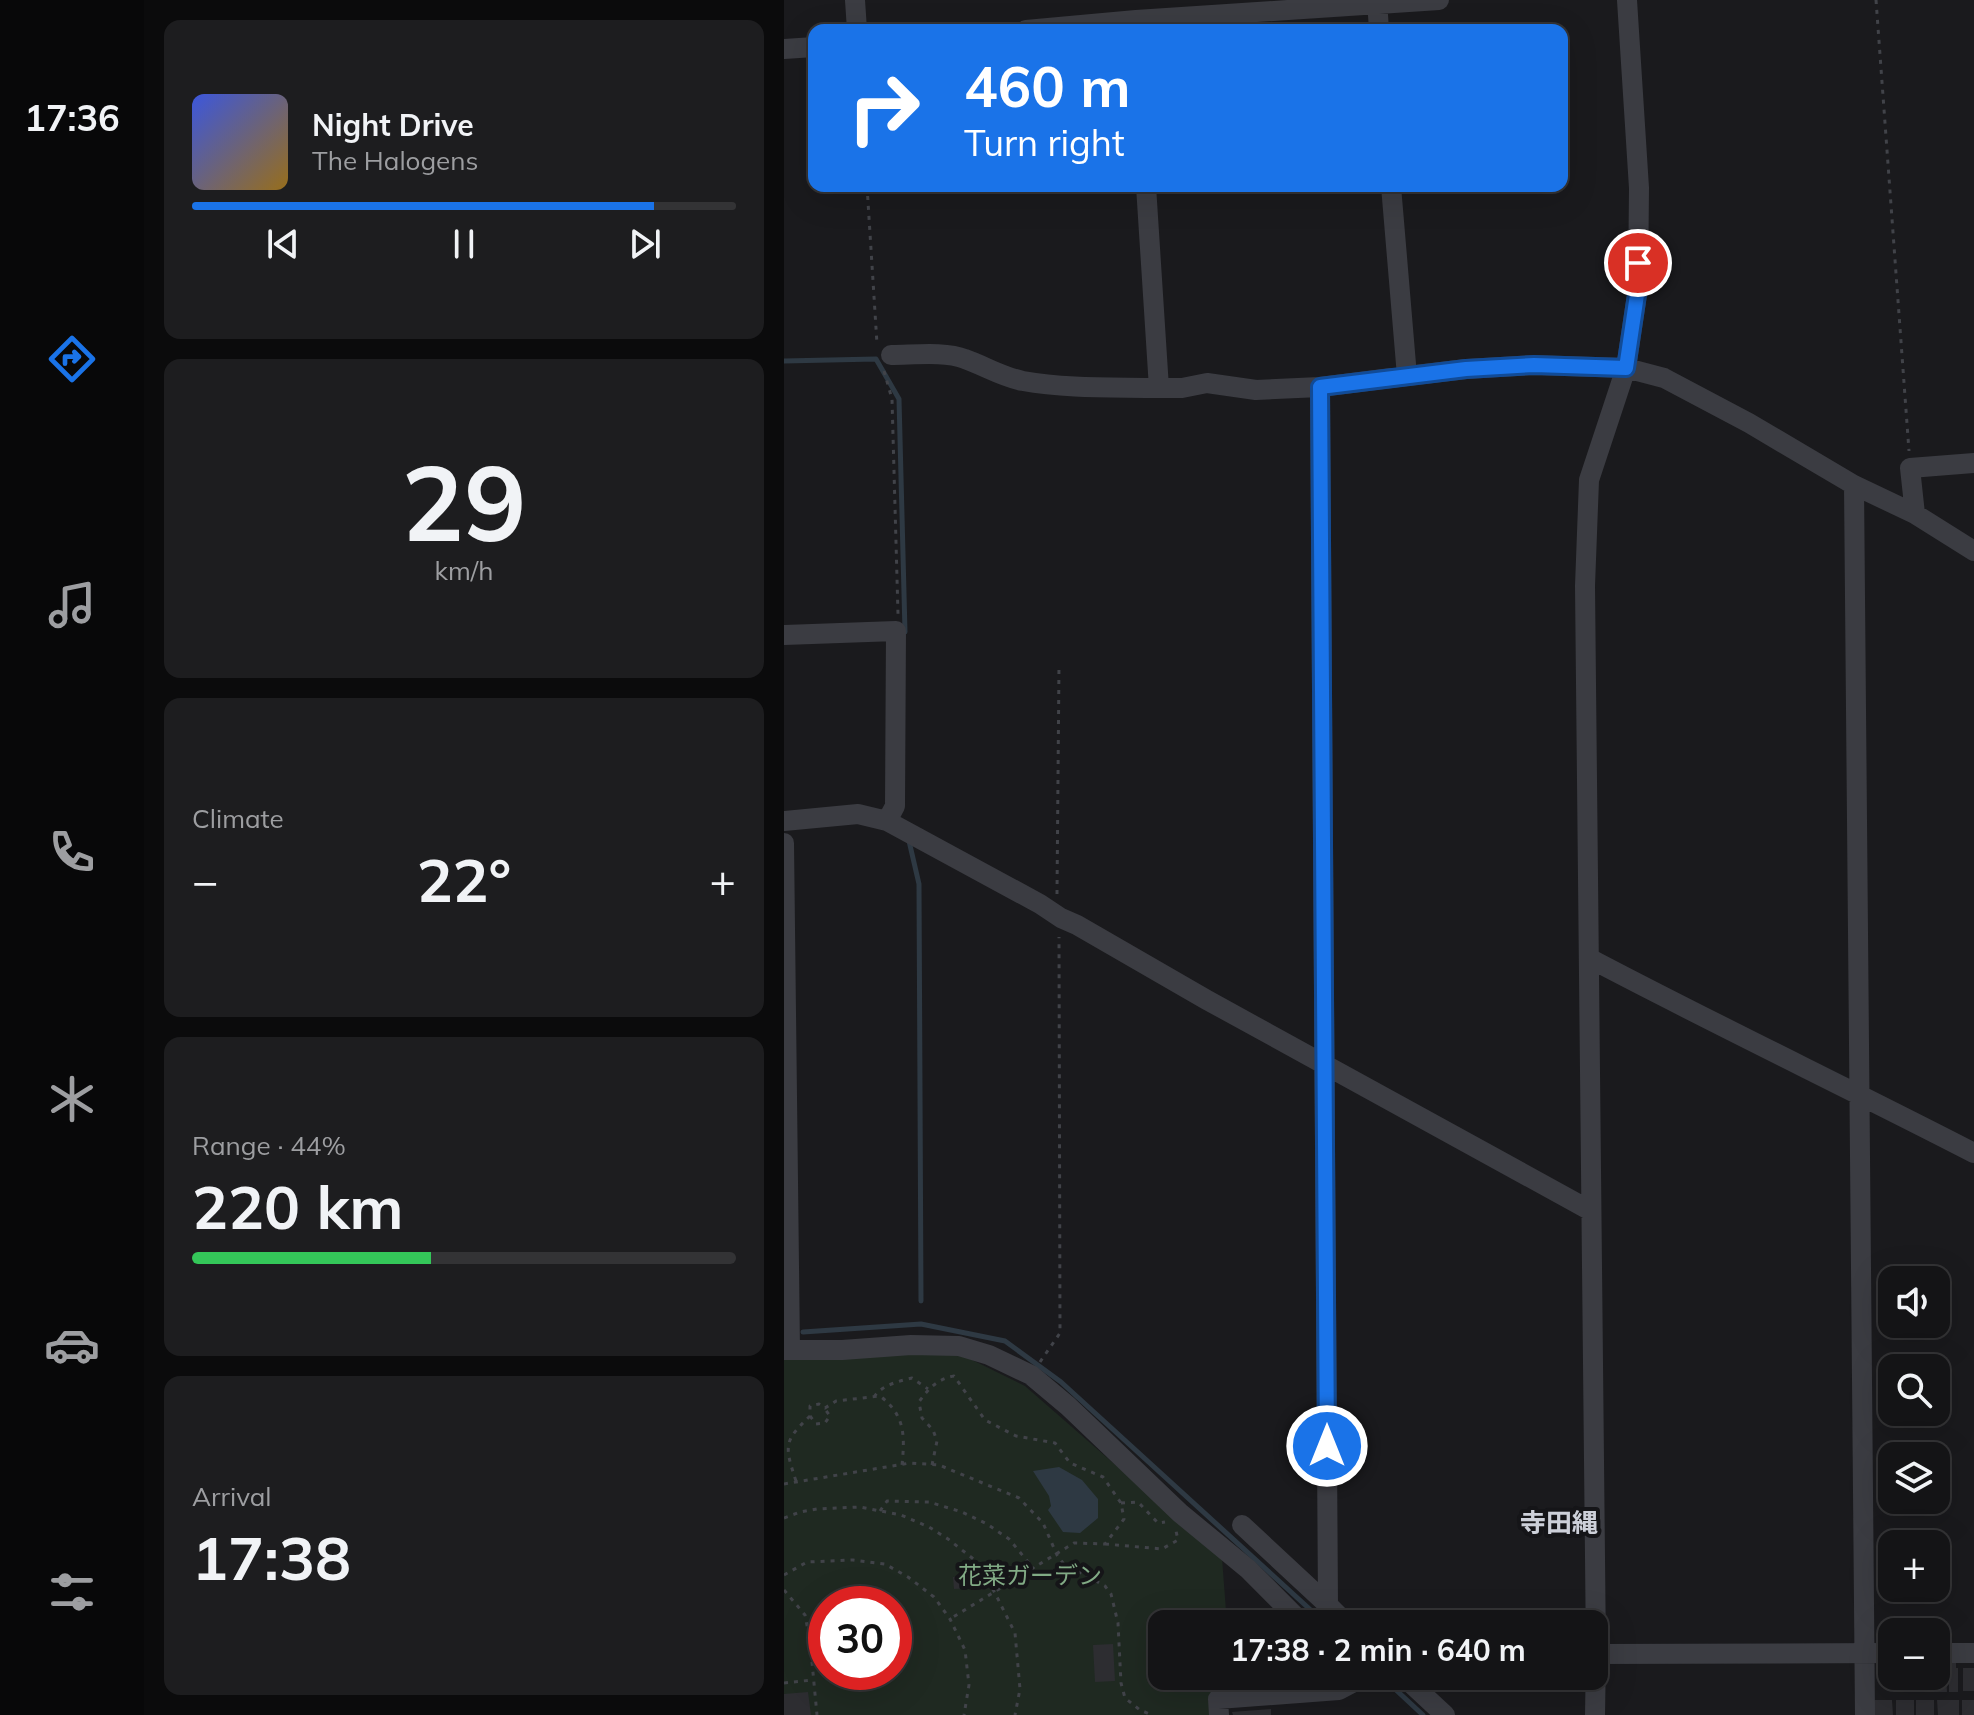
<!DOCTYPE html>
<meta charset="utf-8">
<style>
body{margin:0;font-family:Mulish,"Noto Sans JP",sans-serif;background:#1d1d1f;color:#f1f3f6;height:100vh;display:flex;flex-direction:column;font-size:30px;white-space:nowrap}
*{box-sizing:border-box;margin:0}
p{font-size:26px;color:#9d9ea1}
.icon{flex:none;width:44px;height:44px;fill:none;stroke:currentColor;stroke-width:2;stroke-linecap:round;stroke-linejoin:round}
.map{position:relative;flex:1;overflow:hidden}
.panel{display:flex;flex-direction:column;gap:20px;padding:20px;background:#0b0b0c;width:640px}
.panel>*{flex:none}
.hud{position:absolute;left:24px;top:24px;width:760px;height:168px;border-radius:16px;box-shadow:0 8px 32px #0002,0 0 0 2px #333335;background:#1a73e8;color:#fff;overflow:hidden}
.tools{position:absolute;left:1094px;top:1266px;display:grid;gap:16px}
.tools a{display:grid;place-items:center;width:72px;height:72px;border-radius:16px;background:#141416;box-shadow:0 8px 32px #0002,0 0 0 2px #333335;font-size:40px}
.speed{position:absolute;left:24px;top:1586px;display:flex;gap:16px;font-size:40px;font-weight:700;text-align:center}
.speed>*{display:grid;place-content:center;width:104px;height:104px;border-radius:50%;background:#141416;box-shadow:0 8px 32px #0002,0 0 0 2px #333335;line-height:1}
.speed .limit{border:12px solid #d22;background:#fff;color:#111}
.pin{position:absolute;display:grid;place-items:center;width:68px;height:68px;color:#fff;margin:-34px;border:4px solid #fff;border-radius:50%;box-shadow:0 2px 8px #0007}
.me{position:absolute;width:88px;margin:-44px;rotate:0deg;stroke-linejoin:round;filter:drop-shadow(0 0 6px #0008)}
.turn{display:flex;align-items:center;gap:28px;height:168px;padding:0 24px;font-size:36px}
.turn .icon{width:104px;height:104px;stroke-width:2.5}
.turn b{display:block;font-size:56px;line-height:68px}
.big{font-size:60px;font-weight:700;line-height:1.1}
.panel .widget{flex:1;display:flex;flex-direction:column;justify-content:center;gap:12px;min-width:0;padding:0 28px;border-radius:16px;background:#1d1d1f}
.panel .dial{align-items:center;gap:0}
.dial b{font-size:104px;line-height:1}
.song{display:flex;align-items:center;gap:24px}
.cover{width:96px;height:96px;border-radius:12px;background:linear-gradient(135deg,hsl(230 70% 55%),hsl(40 70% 35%))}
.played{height:8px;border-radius:4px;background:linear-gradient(90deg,#1a73e8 85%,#333335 85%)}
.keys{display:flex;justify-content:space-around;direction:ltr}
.heat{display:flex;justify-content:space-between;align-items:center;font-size:44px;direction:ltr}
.charge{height:12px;border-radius:6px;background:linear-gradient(90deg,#34c759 44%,#333335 0)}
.trip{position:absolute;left:364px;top:1610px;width:460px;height:80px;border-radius:16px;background:#141416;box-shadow:0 8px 32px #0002,0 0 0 2px #333335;font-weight:700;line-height:80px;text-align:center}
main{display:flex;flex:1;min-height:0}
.tab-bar{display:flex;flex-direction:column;width:144px;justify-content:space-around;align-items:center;background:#080809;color:#9d9ea1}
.tab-bar .icon{width:56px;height:56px}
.tab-bar .active{color:#1a73e8}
.tab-bar b{font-size:36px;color:#f1f3f6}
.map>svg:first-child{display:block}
.green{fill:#1f2921;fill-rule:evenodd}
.water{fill:#2e3943}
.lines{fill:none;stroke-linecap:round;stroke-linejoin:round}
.stream{stroke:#2e3943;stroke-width:5}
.building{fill:#2d2d31}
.path{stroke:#414349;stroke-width:3;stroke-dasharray:4 6;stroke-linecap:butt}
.minor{stroke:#3b3c42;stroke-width:20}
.route-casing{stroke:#114b97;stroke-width:20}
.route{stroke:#1a73e8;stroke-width:14}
.labels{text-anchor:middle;stroke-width:8;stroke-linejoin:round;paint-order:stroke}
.park-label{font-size:24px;fill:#81aa85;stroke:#151518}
.neighbourhood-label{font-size:26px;font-weight:bold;fill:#cdd0d9;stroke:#151518}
</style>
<main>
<nav class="tab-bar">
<b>17:36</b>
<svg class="icon active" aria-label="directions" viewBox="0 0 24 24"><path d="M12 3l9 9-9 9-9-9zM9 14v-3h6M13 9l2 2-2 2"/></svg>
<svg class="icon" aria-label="music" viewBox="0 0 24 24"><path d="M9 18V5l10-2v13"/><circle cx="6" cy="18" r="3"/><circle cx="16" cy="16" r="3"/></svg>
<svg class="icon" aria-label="phone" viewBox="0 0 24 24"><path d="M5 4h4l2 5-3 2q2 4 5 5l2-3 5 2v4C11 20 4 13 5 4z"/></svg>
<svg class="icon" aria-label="climate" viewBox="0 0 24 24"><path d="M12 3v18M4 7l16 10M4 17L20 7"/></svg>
<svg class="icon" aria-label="car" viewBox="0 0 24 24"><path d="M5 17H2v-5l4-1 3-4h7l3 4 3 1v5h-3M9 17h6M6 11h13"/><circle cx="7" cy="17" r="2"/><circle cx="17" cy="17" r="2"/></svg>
<svg class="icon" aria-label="filters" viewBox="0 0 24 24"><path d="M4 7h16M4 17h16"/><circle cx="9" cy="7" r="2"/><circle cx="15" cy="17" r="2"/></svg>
</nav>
<section class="panel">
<div class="widget">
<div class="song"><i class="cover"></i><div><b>Night Drive</b><p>The Halogens</p></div></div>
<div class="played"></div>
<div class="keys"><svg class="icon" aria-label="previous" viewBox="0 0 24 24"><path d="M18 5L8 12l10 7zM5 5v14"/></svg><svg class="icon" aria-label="pause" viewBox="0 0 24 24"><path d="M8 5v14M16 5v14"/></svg><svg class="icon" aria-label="next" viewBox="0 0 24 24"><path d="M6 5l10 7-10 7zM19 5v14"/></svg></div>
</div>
<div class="widget dial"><b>29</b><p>km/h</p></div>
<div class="widget"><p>Climate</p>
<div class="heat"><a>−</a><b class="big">22°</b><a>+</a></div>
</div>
<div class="widget"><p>Range · 44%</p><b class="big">220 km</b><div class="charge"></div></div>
<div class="widget"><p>Arrival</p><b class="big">17:38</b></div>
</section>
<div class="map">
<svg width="1190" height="1715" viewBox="0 0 1190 1715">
<rect width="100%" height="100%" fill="#1a1a1d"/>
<path class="green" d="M168,1350L241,1386L438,1558L443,1624H378V1676H447L448,1689L430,1690L432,1715H0V1357ZM42,1604H110V1672H42Z"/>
<path class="water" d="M275,1467L298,1480L314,1499V1518L296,1533L279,1532L264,1510L267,1506L265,1496L249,1471Z"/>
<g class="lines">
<path class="stream" d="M0,361L92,359L115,399L121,632
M125,841L135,884L137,1301
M19,1332L137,1324L221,1341L277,1382L542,1624
M597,1676L639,1715"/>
</g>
<path class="building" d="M187,1576L188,1588L170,1589L169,1577Z
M456,1614V1624H445L444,1615Z
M329,1644L331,1681L311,1682L309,1645Z
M1093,1658H1108V1673H1093Z
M1152,1659H1159V1673H1162L1163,1692H1151Z
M1165,1659H1172V1668H1174V1692H1165Z
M1179,1668H1190V1691H1179Z
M1121,1676H1131V1688H1115V1679H1121Z
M1134,1676H1148V1691H1134Z
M24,1692L27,1715H0V1694Z
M1090,1700H1108L1109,1715H1090Z
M1112,1700H1130V1715H1112Z
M1132,1700H1150V1715H1132Z
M1153,1700H1175V1715H1154Z
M1178,1700H1190V1715H1178Z
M487,1709V1715H449L448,1712Z"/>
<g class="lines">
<path class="path" d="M1092,0L1125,451
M83,186L93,344
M100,371L108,399L114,614
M273,894L275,664
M256,1362L276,1333L275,937
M90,1397C98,1385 115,1381 128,1378L144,1389
M26,1416L32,1424L41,1423L46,1416L41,1409
M148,1465L153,1441L149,1430L138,1418L135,1402C144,1389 153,1379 170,1376L201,1420L232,1436L271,1443L286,1463L319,1477L337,1503L340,1519L321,1544L290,1543L166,1619
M12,1481C0,1445 0,1441 26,1416V1406L35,1404L41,1408L52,1401L96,1396C121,1415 121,1435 118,1465
M0,1484L126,1463L155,1465L235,1498L259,1523L273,1555L279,1563L321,1586L327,1594L334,1623L337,1683L341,1698L356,1710L368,1715
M337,1503L354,1502L374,1523L381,1522
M96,1511L103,1501L145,1502L178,1512L203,1524L225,1539L250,1569
M0,1518L16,1512L33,1509L76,1507L117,1515L145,1527L164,1539L192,1561L211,1593L231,1633L236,1689L231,1715
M321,1544L378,1549L394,1540L392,1531
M0,1575L23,1562L69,1560L101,1564L124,1577L150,1597L166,1619L181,1650L185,1685L180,1715
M0,1590L21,1615L26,1641L33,1715
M0,1683L28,1680"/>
<path class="minor" d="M71,0L73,30
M593,0L595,30
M242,30L352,20L655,0
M0,49L30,47
M362,186L375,388H398L423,383L472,390L536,387L623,376
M607,186L623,376L682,369L750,365L842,368L880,378L965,423L1070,485L1131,514L1190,551
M107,355C129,355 161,351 181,359C201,366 218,377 239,381C283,389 330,387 375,388
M536,387L544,1605L563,1624
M1070,485L1081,1715
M1131,514L1126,468L1190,463
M0,635L112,631L111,806L103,821
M0,821L74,814L103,821L256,904L277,918L293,925L423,1000L807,1211
M0,843L6,1350
M805,958C932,1025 1062,1087 1190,1153
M0,1350H58L127,1345L175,1346L205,1355L247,1375L284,1406L396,1513L464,1569L519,1624
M458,1525L544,1605
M1152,1653H1190
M812,1654L1108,1653
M619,1676L661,1715
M435,1715L434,1699L555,1690L574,1680
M811,1715L812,1654L801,586L805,480L842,368L854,288L855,188L843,0"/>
</g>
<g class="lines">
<defs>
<path id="route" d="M543,1446L536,387L682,369L750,365L842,368L854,288V263"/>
</defs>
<use href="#route" class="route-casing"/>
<use href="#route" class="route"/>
</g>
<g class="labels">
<g class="park-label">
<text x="246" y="1584">花菜ガーデン</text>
</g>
<g class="neighbourhood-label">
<text x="775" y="1532">寺田縄</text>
</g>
</g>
</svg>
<div class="tools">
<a><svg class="icon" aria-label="sound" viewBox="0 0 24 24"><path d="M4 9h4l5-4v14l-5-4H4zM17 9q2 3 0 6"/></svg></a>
<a><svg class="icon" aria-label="search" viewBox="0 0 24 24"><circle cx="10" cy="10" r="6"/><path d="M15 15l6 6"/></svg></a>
<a><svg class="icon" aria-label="layers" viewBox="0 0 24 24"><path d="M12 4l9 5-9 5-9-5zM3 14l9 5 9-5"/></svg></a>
<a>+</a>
<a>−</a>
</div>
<div class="speed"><div class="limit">30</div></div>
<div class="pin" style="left:854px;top:263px;background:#d93025"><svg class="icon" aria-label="arrive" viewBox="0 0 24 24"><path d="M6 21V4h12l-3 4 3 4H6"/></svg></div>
<svg class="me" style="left:543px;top:1446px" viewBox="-20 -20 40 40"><circle r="17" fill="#1a73e8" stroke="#fff" stroke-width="3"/><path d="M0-11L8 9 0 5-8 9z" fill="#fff"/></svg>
<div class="trip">17:38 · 2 min · 640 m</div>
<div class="hud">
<div class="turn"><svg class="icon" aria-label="right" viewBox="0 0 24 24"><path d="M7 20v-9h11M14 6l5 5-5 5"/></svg><div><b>460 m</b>Turn right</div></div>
</div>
</div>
</main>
